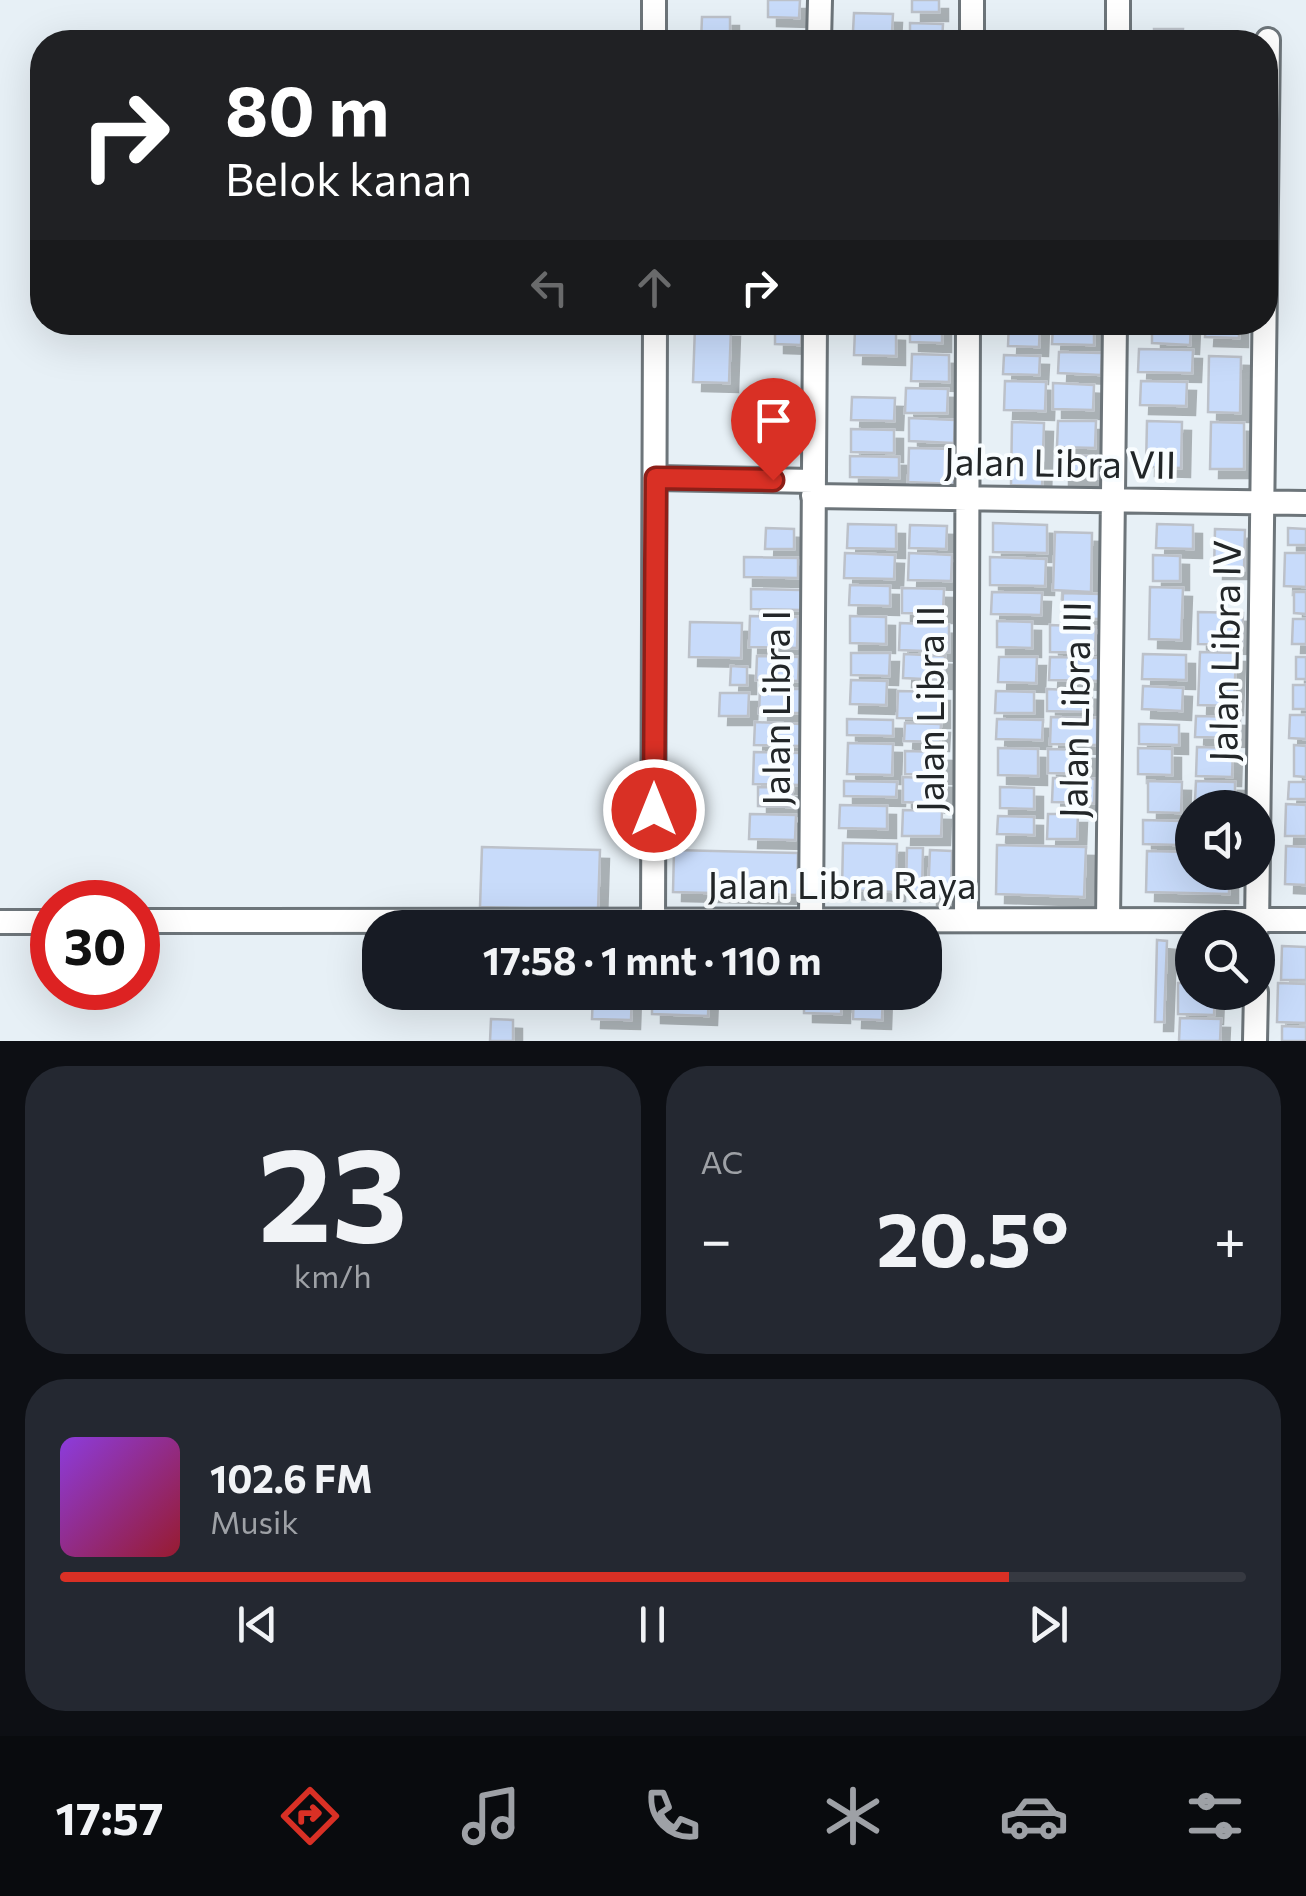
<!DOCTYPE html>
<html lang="id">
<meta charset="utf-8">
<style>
body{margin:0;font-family:Commissioner,sans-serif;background:#242831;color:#f1f3f6;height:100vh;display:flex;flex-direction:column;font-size:38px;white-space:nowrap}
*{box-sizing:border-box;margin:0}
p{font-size:32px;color:#9ea1a6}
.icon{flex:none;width:55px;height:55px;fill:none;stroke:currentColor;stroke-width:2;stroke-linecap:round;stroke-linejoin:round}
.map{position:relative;height:1041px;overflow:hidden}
.panel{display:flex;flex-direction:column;gap:25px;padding:25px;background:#0d0f14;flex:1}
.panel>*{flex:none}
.top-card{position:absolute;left:30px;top:30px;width:1248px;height:305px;border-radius:40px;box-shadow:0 10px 40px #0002;background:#202124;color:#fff;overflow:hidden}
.controls{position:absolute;left:1175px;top:790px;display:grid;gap:20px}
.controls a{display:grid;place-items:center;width:100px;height:100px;border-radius:50%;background:#171b24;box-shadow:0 10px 40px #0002;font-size:50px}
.speed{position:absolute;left:30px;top:880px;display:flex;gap:20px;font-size:50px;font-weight:700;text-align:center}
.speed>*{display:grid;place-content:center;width:130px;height:130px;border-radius:50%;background:#171b24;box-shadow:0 10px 40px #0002;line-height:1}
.speed .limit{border:15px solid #d22;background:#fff;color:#111}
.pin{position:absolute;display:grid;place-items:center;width:85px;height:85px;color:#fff;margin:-102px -42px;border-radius:50% 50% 50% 0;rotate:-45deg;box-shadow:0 0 10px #0007}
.pin .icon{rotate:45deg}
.me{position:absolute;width:110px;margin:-55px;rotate:0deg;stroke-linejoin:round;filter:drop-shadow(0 0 8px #0008)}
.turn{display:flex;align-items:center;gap:35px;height:210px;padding:0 30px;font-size:45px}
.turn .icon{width:130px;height:130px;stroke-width:2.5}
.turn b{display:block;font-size:70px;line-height:85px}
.lanes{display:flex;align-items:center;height:95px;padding:0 30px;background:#0003;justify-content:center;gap:50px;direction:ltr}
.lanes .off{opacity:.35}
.big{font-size:75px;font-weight:700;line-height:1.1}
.panel .tile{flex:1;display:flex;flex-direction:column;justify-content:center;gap:15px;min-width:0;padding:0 35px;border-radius:40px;background:#242831}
.panel .dial{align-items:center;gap:0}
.dial b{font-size:130px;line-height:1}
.song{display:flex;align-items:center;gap:30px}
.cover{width:120px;height:120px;border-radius:15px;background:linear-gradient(135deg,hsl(270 70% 55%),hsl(350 70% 35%))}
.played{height:10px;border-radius:5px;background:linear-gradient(90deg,#d93025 80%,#363941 80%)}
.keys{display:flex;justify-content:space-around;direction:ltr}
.heat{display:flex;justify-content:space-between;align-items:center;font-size:55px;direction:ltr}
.panel .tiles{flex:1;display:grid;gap:25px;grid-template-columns:1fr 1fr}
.tile:last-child{grid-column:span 2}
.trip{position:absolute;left:362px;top:910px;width:580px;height:100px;border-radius:40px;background:#171b24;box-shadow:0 10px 40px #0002;font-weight:700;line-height:100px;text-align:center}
.dock{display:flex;height:160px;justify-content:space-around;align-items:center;background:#090b0e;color:#9ea1a6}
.dock .icon{width:70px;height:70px}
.dock .active{color:#d93025}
.dock b{font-size:45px;color:#f1f3f6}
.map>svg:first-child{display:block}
.building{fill:#c8dbfa;stroke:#bcc1c9;stroke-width:2.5;filter:url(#shadow)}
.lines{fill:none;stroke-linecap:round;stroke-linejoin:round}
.street-casing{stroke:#6d757a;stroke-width:28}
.street{stroke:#fff;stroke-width:22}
.route-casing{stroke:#8d1f18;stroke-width:25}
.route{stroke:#d93025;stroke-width:18}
.labels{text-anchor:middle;stroke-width:8;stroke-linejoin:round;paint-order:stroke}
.street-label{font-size:38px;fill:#222628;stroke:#f9fdff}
</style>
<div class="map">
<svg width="1306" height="1041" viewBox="0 0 1306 1041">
<defs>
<filter id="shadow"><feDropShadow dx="9" dy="9" stdDeviation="0" flood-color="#0004"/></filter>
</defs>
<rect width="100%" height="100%" fill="#e7f0f6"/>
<path class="building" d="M768,0H800L799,18L768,17Z
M912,0H939V12H912Z
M854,13L893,14L892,32L853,31Z
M702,17H730V42H701Z
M910,23L943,24L942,42H910Z
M1154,29H1183L1182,42H1154Z
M998,32L1041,33V42H998Z
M1055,32L1093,33V42H1055Z
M768,33L805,34V42H767Z
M849,39L895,40V42H849Z
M775,322H802L801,345L775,344Z
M910,322H942V343L910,342Z
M1009,322H1040L1039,347L1008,346Z
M1152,322L1191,323L1190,345L1152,343Z
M1206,322H1239V338L1205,337Z
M1053,325L1094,326V345L1052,344Z
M695,327L731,328L729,383L693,382Z
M855,330L896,332V356L854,355Z
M1139,349L1193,350L1192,373L1138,372Z
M1059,352L1102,353L1101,375L1058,373Z
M912,354L949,355V382L911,381Z
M1004,355L1040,356L1039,375L1003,374Z
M1209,356L1241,357L1240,413L1208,412Z
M1005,381L1046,382L1045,411L1004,410Z
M1141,381L1187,382L1186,406L1140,405Z
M1053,383L1094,385L1093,410L1053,409Z
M906,388L948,389L947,413H905Z
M852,397L895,398L894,421L851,420Z
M909,418L955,420L954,443L909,441Z
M1058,421H1096L1095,448L1057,447Z
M1147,421L1182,422L1181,468L1146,467Z
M1012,422L1044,423L1042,486L1011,485Z
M1211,422L1244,423V469H1210Z
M851,429L894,430V453L851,452Z
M909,448L954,449V484L908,482Z
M1060,455L1099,456L1098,478L1060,477Z
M850,456L899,457V478L850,477Z
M993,523L1047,525V553L993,552Z
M848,524L896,525V549L847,548Z
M1157,524L1193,525V549L1156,548Z
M910,525L947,526L946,549L909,548Z
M766,528L794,529V549H765Z
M1288,528L1306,529V545H1288Z
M1215,529L1245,530L1244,570H1214Z
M1055,532L1092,533L1091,592L1053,590Z
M845,553L895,555L894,579L844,578Z
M909,553L952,555L951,581L908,580Z
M1285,553H1306V587L1284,586Z
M1153,555L1180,556V581H1153Z
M744,557L798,558V578L744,577Z
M990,557L1046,559L1045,586L990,585Z
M850,585L890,586V606L849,605Z
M1150,587L1183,588L1181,640L1149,639Z
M902,588L944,589L943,614L902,613Z
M751,589L801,590V610L751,609Z
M992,592L1042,593L1041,615L991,614Z
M1294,592H1306V614L1294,613Z
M1063,593L1101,594L1100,619L1062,618Z
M1198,612L1243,613L1242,645L1198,644Z
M750,616L798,617L797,648L749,647Z
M850,616L886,617V644L850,643Z
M1293,619H1306V644H1292Z
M997,621L1032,622V648L997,647Z
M690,622L742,623L741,658L689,657Z
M900,623L949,625V652L899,650Z
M1050,625L1096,627L1095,653L1050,652Z
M1200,652L1236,653L1234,706L1198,705Z
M851,653H890L889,676L851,675Z
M904,654L945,656L944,680L903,678Z
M1143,654L1186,655V680L1142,679Z
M757,656L799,657L798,681L756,680Z
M999,657H1037L1036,683L998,682Z
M1050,657L1106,658L1105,681L1049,680Z
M1296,657H1306V679H1296Z
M731,666L747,667V685H730Z
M851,680L887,681L886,705L850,704Z
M1293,685H1306V709H1293Z
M1143,686L1183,688L1182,711L1142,709Z
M760,689H805L804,713H759Z
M1047,689L1092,691V712L1047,711Z
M898,691L941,692V719L897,718Z
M996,691L1034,692V713H995Z
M720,693H749L748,716H719Z
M1290,715H1306V739L1289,738Z
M1196,716L1240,717V738L1195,737Z
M1051,717L1097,718V745L1050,744Z
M847,719L893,720V736L847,735Z
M997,719L1043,720L1042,740L996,739Z
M755,722L801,724V746L754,745Z
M905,723L941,724L940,742L904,741Z
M1139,724L1179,725V745L1139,744Z
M848,743L893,744L892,775L847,774Z
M1294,745L1306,746V777L1294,776Z
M1197,747L1233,748L1232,777L1196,776Z
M998,748L1038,749V776L998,775Z
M1138,748L1172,749V775L1138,774Z
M1048,749L1088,750V774L1048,773Z
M905,751L944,752L943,775L905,774Z
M754,752L802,753L801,785L753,784Z
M903,777L945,779L944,804L903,802Z
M1053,778L1095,779L1094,803L1052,802Z
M844,781L897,782L896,797L844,796Z
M1148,781L1182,782L1181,813L1148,812Z
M1196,781L1235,782V801L1195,800Z
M1289,782H1306V799H1288Z
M758,787L793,788L792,807L758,806Z
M1000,787L1034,788V809L1000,808Z
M1286,804L1306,805V836H1285Z
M840,805L887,806V829L839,828Z
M903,810L942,811L941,836H902Z
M750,814L796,815L795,840L749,839Z
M1048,814H1078L1077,839H1047Z
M998,816L1034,817V835L997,834Z
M1143,820L1181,821L1180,845L1143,844Z
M843,843L897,844L896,892L842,890Z
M997,845L1086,847L1084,897L996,894Z
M1286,846L1306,847V885L1285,884Z
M482,847L600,850L598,910L480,907Z
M907,848H923L922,892H906Z
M674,850L798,853L797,895L673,892Z
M930,850L952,851L951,897L928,896Z
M1147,851L1192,852V872H1229V894L1146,892Z
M1157,940L1167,941L1164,1022H1155Z
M1282,946L1306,947V980H1281Z
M1178,983H1192V992H1215L1214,1015L1178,1014Z
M1278,983L1306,984V1023L1277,1022Z
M593,992H632L631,1020L592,1019Z
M652,992H709L708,1016L652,1014Z
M804,992H842L841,1014L804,1013Z
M854,992H883L882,1020L853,1019Z
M1180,1018L1221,1019L1220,1041H1179Z
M491,1019L513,1020V1041H490Z
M1282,1026L1306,1027V1041H1282Z"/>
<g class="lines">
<defs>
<path id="street" d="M654,0V42
M819,42L820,0
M972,42V0
M1118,42V0
M656,478L813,481
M813,496L1306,503
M966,920L968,322
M1108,920L1115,322
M138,921L1306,920
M653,921L655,322
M811,921L815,322
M0,922H52
M1257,928L1268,40
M1255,1041L1256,992"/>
</defs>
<use href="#street" class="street-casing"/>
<use href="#street" class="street"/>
</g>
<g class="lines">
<defs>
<path id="route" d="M654,810L656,478L773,480"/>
</defs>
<use href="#route" class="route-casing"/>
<use href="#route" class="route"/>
</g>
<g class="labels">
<g class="street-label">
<text transform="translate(1060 464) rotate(1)" y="13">Jalan Libra VII</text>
<text transform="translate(1226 651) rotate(-89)" y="13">Jalan Libra IV</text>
<text transform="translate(777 708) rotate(-90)" y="13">Jalan Libra I</text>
<text transform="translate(931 709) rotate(-90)" y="13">Jalan Libra II</text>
<text transform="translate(1076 710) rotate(-89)" y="13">Jalan Libra III</text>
<text x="842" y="899">Jalan Libra Raya</text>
</g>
</g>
</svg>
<div class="controls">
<a><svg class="icon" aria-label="sound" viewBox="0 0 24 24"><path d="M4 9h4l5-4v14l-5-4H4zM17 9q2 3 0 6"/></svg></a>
<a><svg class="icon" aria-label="search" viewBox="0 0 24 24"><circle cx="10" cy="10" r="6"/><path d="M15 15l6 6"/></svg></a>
</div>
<div class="speed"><div class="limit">30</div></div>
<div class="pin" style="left:773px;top:480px;background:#d93025"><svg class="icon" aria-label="arrive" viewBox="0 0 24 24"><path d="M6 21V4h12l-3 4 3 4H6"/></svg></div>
<svg class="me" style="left:654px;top:810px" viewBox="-20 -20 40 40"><circle r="17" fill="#d93025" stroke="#fff" stroke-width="3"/><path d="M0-11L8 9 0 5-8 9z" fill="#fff"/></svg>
<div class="trip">17:58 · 1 mnt · 110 m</div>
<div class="top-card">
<div class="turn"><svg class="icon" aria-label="right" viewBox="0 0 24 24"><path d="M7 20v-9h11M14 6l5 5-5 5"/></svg><div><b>80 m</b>Belok kanan</div></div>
<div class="lanes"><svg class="icon off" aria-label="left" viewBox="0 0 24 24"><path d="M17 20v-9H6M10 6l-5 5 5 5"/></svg><svg class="icon off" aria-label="ahead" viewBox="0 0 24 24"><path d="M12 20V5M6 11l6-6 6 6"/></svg><svg class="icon" aria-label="right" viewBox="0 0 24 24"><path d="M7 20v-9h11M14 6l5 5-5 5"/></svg></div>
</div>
</div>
<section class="panel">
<div class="tiles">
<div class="tile dial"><b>23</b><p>km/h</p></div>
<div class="tile"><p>AC</p>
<div class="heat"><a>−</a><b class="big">20.5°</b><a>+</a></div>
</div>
<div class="tile">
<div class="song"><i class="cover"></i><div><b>102.6 FM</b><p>Musik</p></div></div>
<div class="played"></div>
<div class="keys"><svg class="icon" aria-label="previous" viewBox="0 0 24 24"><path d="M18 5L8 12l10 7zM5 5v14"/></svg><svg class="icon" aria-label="pause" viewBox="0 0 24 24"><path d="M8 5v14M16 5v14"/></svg><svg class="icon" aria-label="next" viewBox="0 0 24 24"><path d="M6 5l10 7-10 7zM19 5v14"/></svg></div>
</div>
</div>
</section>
<nav class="dock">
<b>17:57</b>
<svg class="icon active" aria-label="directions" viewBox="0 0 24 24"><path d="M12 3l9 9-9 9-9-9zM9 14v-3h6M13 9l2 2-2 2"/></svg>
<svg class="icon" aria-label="music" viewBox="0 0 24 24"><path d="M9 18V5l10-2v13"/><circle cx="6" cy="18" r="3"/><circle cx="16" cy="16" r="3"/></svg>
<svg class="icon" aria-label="phone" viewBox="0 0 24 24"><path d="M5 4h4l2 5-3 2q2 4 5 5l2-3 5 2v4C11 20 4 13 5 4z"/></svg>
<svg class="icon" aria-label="climate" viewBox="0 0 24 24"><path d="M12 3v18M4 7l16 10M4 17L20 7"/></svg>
<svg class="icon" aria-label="car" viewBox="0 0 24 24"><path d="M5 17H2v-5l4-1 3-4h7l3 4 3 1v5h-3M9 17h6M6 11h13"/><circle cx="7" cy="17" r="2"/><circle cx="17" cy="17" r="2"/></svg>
<svg class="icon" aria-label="filters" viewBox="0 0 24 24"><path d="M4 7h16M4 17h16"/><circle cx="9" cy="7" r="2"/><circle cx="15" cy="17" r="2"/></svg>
</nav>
